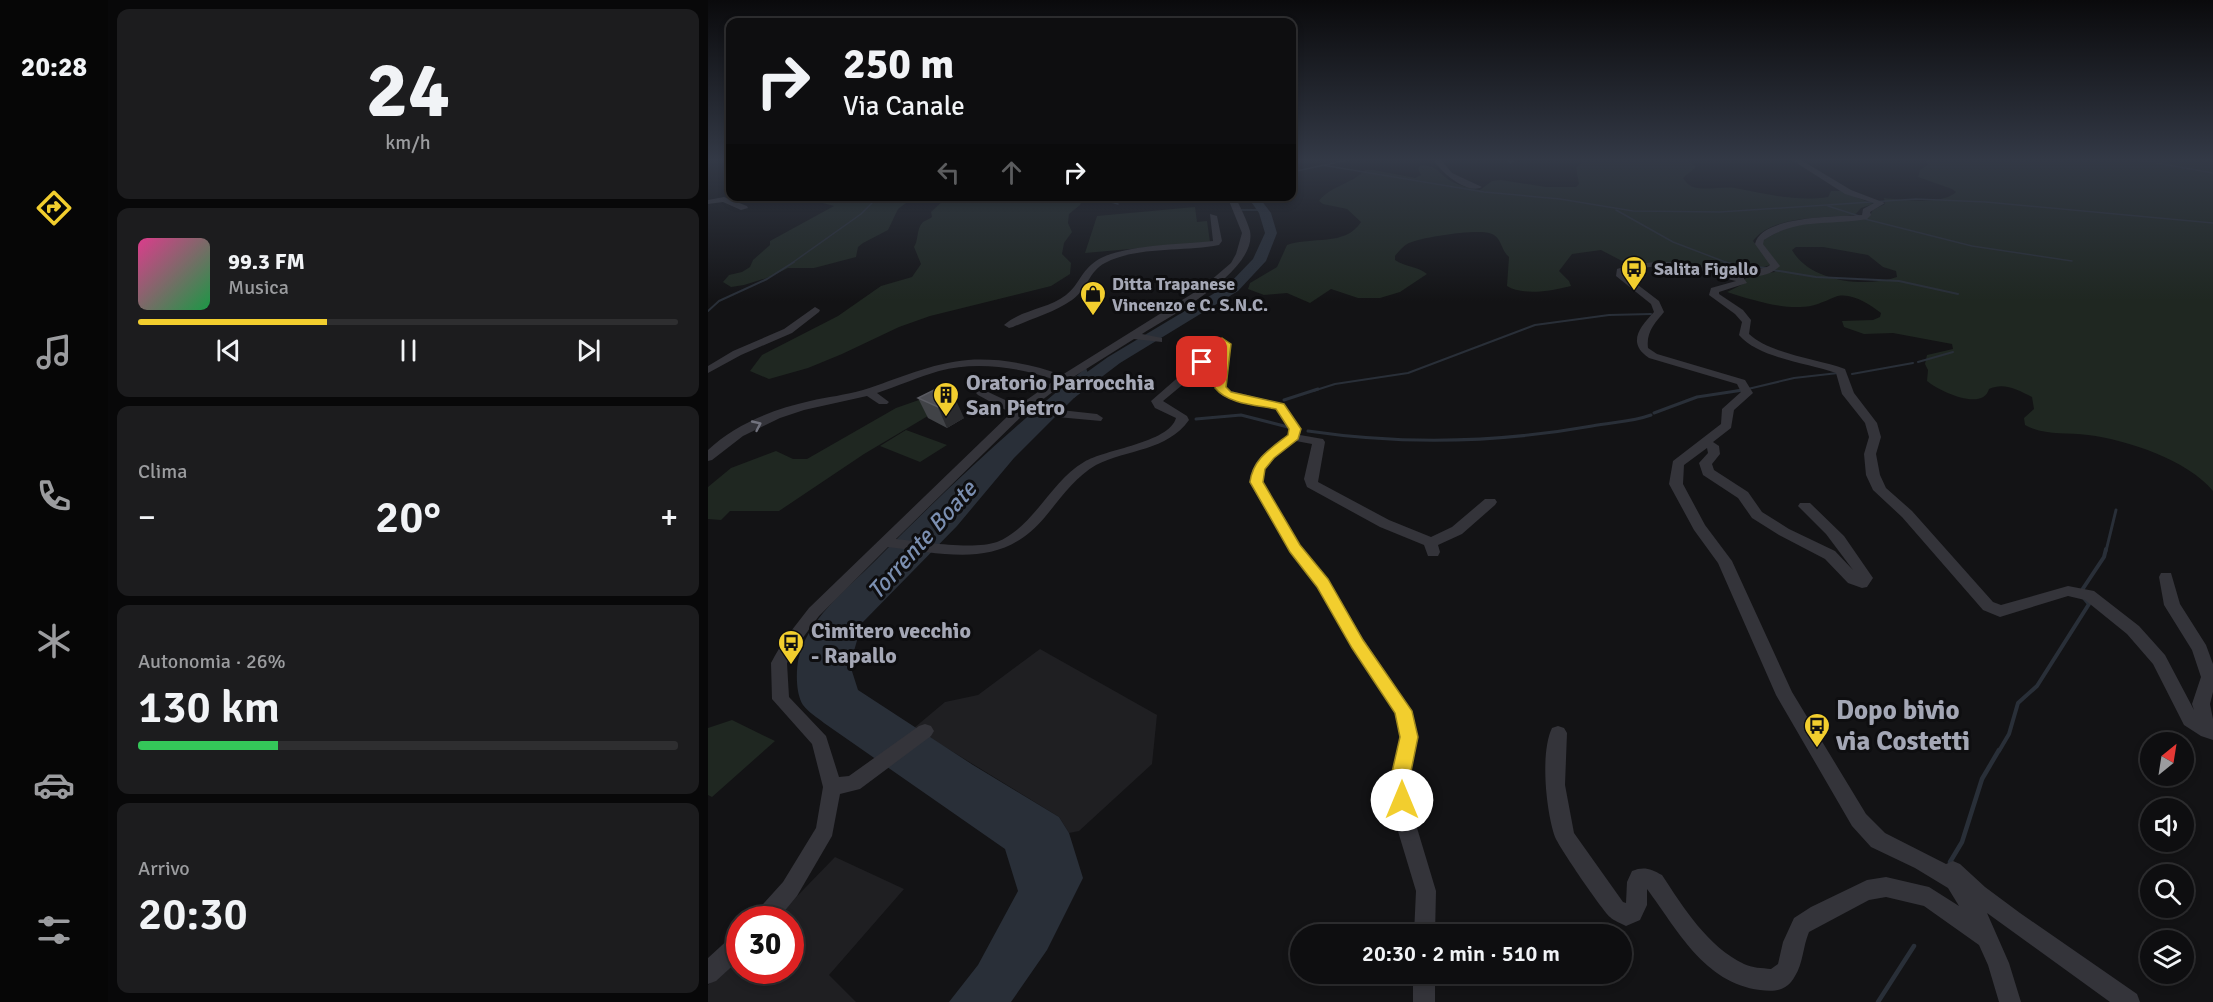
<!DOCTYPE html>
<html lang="it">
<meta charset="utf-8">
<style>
body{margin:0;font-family:Signika,sans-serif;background:#1c1c1e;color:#f1f3f6;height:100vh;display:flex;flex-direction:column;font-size:22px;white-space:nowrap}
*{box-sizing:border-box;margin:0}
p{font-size:20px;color:#9b9c9f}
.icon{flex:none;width:33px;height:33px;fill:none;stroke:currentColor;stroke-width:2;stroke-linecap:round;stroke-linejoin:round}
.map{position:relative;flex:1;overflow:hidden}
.sheet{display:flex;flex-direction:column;gap:9px;padding:9px;background:#080809;width:600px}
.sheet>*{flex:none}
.top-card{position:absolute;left:18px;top:18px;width:570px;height:183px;border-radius:12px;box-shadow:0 3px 9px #0003,0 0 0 2px #2e2e30;background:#0e0e10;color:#f1f3f6;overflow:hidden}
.needle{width:39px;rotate:30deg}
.controls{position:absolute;left:1432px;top:732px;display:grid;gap:12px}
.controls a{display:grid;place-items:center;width:54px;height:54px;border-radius:50%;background:#0e0e10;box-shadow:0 3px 9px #0003,0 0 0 2px #2e2e30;font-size:30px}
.speed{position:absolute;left:18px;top:906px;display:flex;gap:12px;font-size:30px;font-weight:700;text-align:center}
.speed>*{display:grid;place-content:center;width:78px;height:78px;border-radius:50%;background:#0e0e10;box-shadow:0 3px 9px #0003,0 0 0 2px #2e2e30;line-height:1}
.speed .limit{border:9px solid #d22;background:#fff;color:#111}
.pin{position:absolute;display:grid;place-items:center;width:51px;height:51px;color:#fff;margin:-26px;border-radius:12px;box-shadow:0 3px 9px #0006}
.me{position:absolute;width:66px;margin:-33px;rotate:0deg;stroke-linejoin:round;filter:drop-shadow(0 0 4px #0008)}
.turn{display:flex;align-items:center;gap:21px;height:126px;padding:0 18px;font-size:27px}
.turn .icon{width:78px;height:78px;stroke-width:2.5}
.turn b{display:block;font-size:42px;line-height:51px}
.lanes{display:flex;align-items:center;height:57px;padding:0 18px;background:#0003;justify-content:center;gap:30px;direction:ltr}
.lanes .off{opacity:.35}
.big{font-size:45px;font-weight:600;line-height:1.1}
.sheet .tile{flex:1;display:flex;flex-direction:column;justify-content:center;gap:9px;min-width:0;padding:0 21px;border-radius:12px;background:#1c1c1e}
.sheet .dial{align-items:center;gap:0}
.dial b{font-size:78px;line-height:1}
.song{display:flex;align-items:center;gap:18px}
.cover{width:72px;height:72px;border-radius:9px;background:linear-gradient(135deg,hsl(330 70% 55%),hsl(140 70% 35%))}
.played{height:6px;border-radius:3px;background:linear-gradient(90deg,#f2ce2e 35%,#2e2e30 35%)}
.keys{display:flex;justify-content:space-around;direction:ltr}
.heat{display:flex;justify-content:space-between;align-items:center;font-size:33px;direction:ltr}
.charge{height:9px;border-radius:4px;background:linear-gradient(90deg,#34c759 26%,#2e2e30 0)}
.trip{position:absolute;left:582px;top:924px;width:342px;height:60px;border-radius:30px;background:#0e0e10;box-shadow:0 3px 9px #0003,0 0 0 2px #2e2e30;font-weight:600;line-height:60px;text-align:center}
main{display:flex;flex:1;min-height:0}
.tab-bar{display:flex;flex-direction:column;width:108px;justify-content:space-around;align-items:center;background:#060606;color:#9b9c9f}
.tab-bar .icon{width:42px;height:42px}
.tab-bar .on{color:#f2ce2e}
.tab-bar b{font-size:27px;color:#f1f3f6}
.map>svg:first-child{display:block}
.built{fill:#1f1f22}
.green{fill:#1f2721;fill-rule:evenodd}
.water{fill:#292f38}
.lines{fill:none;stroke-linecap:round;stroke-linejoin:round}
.stream-far4{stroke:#292f38;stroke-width:1.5}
.stream-far3{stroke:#292f38;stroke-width:2}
.stream-far2{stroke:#292f38;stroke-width:3}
.stream-far1{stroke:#292f38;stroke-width:4}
.stream{stroke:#292f38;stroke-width:4.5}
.river{fill:#292f38;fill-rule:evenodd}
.minor{fill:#34343a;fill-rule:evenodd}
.wall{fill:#414347}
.shaded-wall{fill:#2a2b2e}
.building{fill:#4c4d53;stroke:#5a5b62;stroke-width:1.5}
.oneway{stroke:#72737e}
.route{fill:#f2ce2e;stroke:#9d861e;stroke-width:1.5}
.labels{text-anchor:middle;stroke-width:6;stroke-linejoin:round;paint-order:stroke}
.far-poi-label{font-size:18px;font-weight:bold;fill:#a4a7b5;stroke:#0e0e10;text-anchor:start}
.poi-label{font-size:22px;font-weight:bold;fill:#a4a7b5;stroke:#0e0e10;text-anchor:start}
.water-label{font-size:24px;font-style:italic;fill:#7b8fb1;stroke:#0e0e10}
.near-poi-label{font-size:27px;font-weight:bold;fill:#a4a7b5;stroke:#0e0e10;text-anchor:start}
</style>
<main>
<nav class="tab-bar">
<b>20:28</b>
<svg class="icon on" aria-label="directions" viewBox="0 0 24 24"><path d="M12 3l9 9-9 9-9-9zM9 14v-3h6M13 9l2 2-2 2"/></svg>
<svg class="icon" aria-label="music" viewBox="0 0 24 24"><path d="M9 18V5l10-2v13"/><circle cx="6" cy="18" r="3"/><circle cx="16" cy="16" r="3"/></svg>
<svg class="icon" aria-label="phone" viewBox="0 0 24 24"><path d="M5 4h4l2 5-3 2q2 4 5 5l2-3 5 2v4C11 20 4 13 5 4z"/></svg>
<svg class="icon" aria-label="climate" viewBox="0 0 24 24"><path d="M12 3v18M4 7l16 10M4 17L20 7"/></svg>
<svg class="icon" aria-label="car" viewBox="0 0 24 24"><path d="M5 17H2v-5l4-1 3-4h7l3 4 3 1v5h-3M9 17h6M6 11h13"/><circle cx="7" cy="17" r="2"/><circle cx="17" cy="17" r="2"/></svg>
<svg class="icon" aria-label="filters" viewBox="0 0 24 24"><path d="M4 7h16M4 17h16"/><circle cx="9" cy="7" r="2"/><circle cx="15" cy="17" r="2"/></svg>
</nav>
<section class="sheet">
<div class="tile dial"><b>24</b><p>km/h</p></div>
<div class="tile">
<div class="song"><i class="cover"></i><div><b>99.3 FM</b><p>Musica</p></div></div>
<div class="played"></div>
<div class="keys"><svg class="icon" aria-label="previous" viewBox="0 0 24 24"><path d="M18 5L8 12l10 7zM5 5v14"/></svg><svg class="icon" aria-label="pause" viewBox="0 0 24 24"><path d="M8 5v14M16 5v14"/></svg><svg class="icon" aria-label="next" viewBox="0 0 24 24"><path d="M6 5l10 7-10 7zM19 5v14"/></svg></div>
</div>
<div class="tile"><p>Clima</p>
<div class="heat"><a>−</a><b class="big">20°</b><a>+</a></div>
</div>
<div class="tile"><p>Autonomia · 26%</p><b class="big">130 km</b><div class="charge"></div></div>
<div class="tile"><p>Arrivo</p><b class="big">20:30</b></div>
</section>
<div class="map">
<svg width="1505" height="1002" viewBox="0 0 1505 1002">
<rect width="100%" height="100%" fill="#131315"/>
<path class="built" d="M332,649L449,715L444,764L371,831L361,833L351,817L206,728L237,702L270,695Z
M127,857L196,889L121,975L148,1002H0V985L31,957L32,970H82V920L67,919Z"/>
<path class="green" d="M871,160H980L988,167L975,178C978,182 980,185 985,187C999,191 1013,186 1027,188C1059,194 1088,202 1120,197L1123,191H1133L1165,204L1153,208L1147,215C1118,218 1064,215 1045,241L1060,259L1062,265L1043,271L914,261L893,250L864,254L851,271L861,281L863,286C844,291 815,296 799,286L801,257C792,249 794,236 781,233C768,229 714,237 701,243C696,245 691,251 687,256V260C697,267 710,266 719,274L692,292L672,298H650L623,289L602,303L579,293L556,295L540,289L542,283L569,267L579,245C603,236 637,247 653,222L639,209L615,204L611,201C622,186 644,184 657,170H666L707,178L713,175L710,169L713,165C732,166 729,173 743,181C752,186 761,188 772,190L784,181L793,180L838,187H868L871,184L868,168L873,163Z
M1217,160H1505V491C1480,460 1419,440 1380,435C1358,432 1337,436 1317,425L1316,418L1326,409L1324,397C1310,390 1296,382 1281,389C1275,412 1231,391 1219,381L1220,370L1217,364L1219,355L1245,349L1244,344L1185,333L1156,334L1136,327L1134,321L1165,320L1172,317L1173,313C1162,304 1141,291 1127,297C1115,302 1105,307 1092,307C1069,308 1041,299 1019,292L1037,283V279L1042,275L1067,272L1070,265L1054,243L1057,239L1083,225L1162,215L1165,210L1177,204L1176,198C1194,200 1235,205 1248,192L1244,189L1210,177L1212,170L1220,165ZM1088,247H1115L1160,255L1175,267L1188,271L1189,277C1157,288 1102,282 1084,250Z
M240,196L376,197L372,205L361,214L360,223L364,232L356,243L354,254L363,263L362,274L343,286L222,316L191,327L134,354L100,368L61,379L42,371L54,355L130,316L173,286L204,277L213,264L206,247C211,239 208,229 215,222C218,220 222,219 224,217L223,212Z
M105,197L202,196V200L190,209L180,230L155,243L150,247L148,257L106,268H80L62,277L36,285L23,287L15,282L21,275L34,272L42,267L45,260L62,245V241L126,206L107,201Z
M487,207L489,222L499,221L502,242L377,253L389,216Z
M228,394L240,404L156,454L71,511H22L13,520L0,519V487L23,468L68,451L85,459H99L188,408Z
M198,430L239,445L212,462L172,446Z
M24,720L67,741L4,797L0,795V728Z"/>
<path class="water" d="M378,368L383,381L306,458L249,526L154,623L142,665L150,690L265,765L351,817L361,833L375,878L339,950L303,1002H241L270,965L310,891L297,849L116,723C110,718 100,712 95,705C88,694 88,674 90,661C98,620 139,589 167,561C234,493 303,428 378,368Z"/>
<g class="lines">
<path class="stream-far4" d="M1432,160L1505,173
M614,165L776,192L852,199L925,211L1012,212L1208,199L1278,202L1505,223
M584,172L640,160
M383,196L410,204
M1120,206L1151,216
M532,210H554
M908,210L965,242L1020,263
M1157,219L1264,246L1364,261
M84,263L153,214L171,196"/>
<path class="stream-far3" d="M1016,262L1033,266L1059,268
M1065,270L1108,277L1191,281L1250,294
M0,311L11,301L59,279L86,262
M1210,362L1245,352
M1144,374L1205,363
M1040,389L1086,378L1130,373
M605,391L627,384L700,373L827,325L901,315L943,314
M1027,391L1035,390"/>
<path class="stream-far2" d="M576,400L610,389
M946,413L989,397L1035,390
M488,419L533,415L580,427
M600,431C695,445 789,443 884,426C904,422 924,422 943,415
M1398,551L1408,510"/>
<path class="stream-far1" d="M1374,590L1396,557L1398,549
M1291,751L1301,734L1310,703L1329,686L1381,604L1376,598"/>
<path class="stream" d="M1242,862L1254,842L1274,779L1291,750
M1170,1002L1206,946"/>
<path class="river" d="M539,196H550L563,213L569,233L558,261L530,291L412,363L366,398H354L352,394L354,390L400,357L520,285L545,259L557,233L551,213Z"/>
<path class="minor" d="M726,160H733L744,173L774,187C760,195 733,173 726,160Z
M798,160H806V162L802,164Z
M1084,160H1093L1143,190L1177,203L1162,212L1163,215L1159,219C1121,226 1091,217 1056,240L1055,244L1072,266C1059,279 1041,277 1025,275L1035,277L1039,283L1011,292V294L1035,310L1043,320L1041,334C1062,354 1110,359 1137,369L1146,393L1169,423L1173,437L1168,454L1172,475L1178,488L1204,511L1285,602L1293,605L1360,586L1386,591L1431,626L1457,655L1486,710L1484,704L1493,677L1484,650L1456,605L1451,577L1453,573H1463L1472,604L1498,645L1505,664V692L1502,704L1505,719V740L1493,736L1476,725L1445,664L1419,634L1377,600L1360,596L1292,617L1275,610L1194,517L1165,490L1158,475L1156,454L1161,437L1157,423L1134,394L1128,373C1100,363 1050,358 1031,335L1034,322L1027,314L1001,295L1003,288L1028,281L1015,278L1013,276L1016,274C985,270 948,261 917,272V275L951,301L956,312C947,323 938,332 940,348L949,354L1037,380L1045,393L1026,410L1023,428L1005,442L1011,446L1012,454L1004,464L1006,470L1040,492L1054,512L1081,529L1127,551L1145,570L1118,534L1090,506L1092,503H1102L1136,536L1165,578L1159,587L1154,588L1140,583L1117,559L1071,535L1044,518L1030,498L995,475L991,463L1000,453L999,448L976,465L975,484L997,525L1024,561L1084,692L1158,814L1177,833L1238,864L1245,861L1252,864L1277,887L1312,913L1429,994L1432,1002H1402L1279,913L1301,963L1313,1002H1291L1280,965L1271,945L1216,906L1178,897L1161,900L1101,932C1095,946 1095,964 1087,976C1079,991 1067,992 1052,990C996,983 969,929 939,889V905L932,920L918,926C913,923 906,921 902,917C894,910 851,847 847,837C838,811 832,753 844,728L850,726L856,728L859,733L857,785L866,833L915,902L918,903L919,882L924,871C936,866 943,869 954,875C975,907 1000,947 1036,964C1044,968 1054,968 1063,969L1070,964L1075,942L1086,918L1103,907L1159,880L1178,877L1221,887L1251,906L1240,888L1207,868L1163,847L1144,826L1068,695L1010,563L986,530L961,484L965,461L1013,424L1014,409L1033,392L1029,384L941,358C919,343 931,328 946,312L943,304L908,276L909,269C924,264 939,262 955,262C977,262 1048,277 1062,265L1047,244C1053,215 1131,217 1154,215L1155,209L1166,203L1137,194Z
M519,196H527C532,207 539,220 542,231C550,271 462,316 434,334L454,338V342L426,339L359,381L325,407L389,414L395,418L393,421L316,414L188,539C213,542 266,550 289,542C326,527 342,482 376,462C397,449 461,443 468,418L447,408L443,401L490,360L500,344L514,339L522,344L519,387L523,391L576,404L593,429L592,435L615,439L617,442L610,482L681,520L723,537L744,527L777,499H787L789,502L787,505L754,534L730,545L732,552L730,556H720L716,545L672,527L599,487L596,479L604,444L588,441L565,458L556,469L555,482L592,546L620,579L656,640L704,711L710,737L701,781L706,818L728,891L727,934H706L708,891L686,818L683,781L692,737L687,713L644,648L609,587L582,552L541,482C545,457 561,449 580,436L581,429L568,409L515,396L507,388L511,347L491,371L455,401L479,416L481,420C459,451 420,449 388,465C367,477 352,499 337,517C293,570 240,554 180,547L111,616L91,643L79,663L81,697L118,736L131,777L141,776L211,726L217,724L223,726L226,731L223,736L152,789L132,794L124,836L89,896L69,920H44L47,913L75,882L108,828L115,787L104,744L64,699L63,663C73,643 87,626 101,608L303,413L270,395L268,393L270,391H278L310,406L347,380C311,367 268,361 231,371C210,377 190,386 169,393L181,402L179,404H171L159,396L96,410L72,418L35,436L4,460L0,461V450C27,424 66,409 102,401C119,397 138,395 155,390C190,379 223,363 260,360C292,358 324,364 354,375L495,287L523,263L528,254L534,233Z
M16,197L39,206L40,208L33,210L15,202L0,204V200Z
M502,214L509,216L514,241L511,245C476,252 428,246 397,263C381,271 379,290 364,300C347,312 323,319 305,327L301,328L296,325C312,310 340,309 358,295C371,285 373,271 388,261C410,245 477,244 505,241Z
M107,307L112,310L111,312L84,333L33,355L0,373V366L25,351L76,329Z
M32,933V959L8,981L0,984V958L24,936Z
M705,974H727V1002H705Z"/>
</g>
<path class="wall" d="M210,398L256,418L239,428L220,418Z"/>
<path class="shaded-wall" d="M247,398L256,418L239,428L230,407Z"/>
<path class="building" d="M228,389L247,398L230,407L210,398Z"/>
<defs><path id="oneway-chevron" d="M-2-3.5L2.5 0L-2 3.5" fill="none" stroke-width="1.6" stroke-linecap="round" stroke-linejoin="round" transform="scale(1.5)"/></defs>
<use class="oneway" href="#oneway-chevron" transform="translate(49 425) rotate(-25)"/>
<linearGradient id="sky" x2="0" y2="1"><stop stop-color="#0a0a0c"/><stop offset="0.53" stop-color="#333946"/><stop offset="1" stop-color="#333946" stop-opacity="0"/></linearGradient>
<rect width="1505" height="301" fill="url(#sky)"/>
<path class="route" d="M514,338L523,344L518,387L523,392L576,404L593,429L590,439L566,458L557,469L555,482L592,545L620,579L655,640L704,711L710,737L701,781L703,800L701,806L694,808L687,806L682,781L692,737L687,713L644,648L609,587L582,552L542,482C545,459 562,449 580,435L581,429L568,409C548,405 520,404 507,388L512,346L505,357L494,366L488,362L496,354L500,343Z"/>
<defs>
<symbol id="bus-pin" viewBox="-11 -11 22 30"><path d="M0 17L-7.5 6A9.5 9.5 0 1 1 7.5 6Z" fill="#f2ce2e" stroke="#0e0e10"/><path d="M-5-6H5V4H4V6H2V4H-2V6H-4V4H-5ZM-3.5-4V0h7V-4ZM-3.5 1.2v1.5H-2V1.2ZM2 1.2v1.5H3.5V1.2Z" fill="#111"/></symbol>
<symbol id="shop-pin" viewBox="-11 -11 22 30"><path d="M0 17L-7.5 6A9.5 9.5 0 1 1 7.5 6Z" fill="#f2ce2e" stroke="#0e0e10"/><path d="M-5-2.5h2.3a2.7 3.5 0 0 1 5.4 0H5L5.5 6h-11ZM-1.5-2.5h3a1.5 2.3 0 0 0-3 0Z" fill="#111"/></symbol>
<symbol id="building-pin" viewBox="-11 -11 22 30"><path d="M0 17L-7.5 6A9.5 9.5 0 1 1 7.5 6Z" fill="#f2ce2e" stroke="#0e0e10"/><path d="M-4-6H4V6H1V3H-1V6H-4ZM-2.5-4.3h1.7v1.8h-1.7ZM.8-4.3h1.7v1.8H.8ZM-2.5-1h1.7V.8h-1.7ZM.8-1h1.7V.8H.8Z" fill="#111"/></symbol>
</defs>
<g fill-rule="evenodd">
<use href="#bus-pin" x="911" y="254" width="30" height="40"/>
<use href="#shop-pin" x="370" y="279" width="30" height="40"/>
<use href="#building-pin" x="223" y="380" width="30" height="40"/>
<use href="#bus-pin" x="68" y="628" width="30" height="40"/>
<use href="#bus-pin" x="1094" y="711" width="30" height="40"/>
</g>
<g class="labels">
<g class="far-poi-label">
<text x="946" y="275">Salita Figallo</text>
<text x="404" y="290">Ditta Trapanese<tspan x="404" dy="21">Vincenzo e C. S.N.C.</tspan></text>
</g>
<g class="poi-label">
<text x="258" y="390">Oratorio Parrocchia<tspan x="258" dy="25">San Pietro</tspan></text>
<text x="103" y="638">Cimitero vecchio<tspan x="103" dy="25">- Rapallo</tspan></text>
</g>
<g class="water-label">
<text transform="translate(214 540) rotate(-48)" y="8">Torrente Boate</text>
</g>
<g class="near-poi-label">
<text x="1128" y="719">Dopo bivio<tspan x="1128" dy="31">via Costetti</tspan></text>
</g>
</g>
</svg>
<div class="controls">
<a><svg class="needle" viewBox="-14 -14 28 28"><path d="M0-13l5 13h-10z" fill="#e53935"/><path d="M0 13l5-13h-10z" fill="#9b9c9f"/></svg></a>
<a><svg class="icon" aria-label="sound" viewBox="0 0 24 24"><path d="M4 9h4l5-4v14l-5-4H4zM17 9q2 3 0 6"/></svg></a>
<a><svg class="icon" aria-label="search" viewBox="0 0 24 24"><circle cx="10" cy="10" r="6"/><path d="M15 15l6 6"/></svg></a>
<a><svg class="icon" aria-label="layers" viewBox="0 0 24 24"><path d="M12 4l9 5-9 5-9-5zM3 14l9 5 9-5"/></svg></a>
</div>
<div class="speed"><div class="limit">30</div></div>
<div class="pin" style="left:494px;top:362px;background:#d93025"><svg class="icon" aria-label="arrive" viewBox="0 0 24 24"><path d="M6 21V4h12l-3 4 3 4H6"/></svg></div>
<svg class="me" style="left:694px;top:800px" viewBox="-20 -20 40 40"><circle r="19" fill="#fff"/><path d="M0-13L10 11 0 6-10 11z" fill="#f2ce2e"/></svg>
<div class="trip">20:30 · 2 min · 510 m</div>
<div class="top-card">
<div class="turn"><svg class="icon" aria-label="right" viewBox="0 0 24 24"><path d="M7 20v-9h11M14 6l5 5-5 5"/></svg><div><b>250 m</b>Via Canale</div></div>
<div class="lanes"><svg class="icon off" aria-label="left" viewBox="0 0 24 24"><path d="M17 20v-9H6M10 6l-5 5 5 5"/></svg><svg class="icon off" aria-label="ahead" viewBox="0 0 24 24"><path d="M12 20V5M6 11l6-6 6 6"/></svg><svg class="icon" aria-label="right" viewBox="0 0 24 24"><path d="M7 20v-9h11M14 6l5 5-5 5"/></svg></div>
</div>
</div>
</main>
